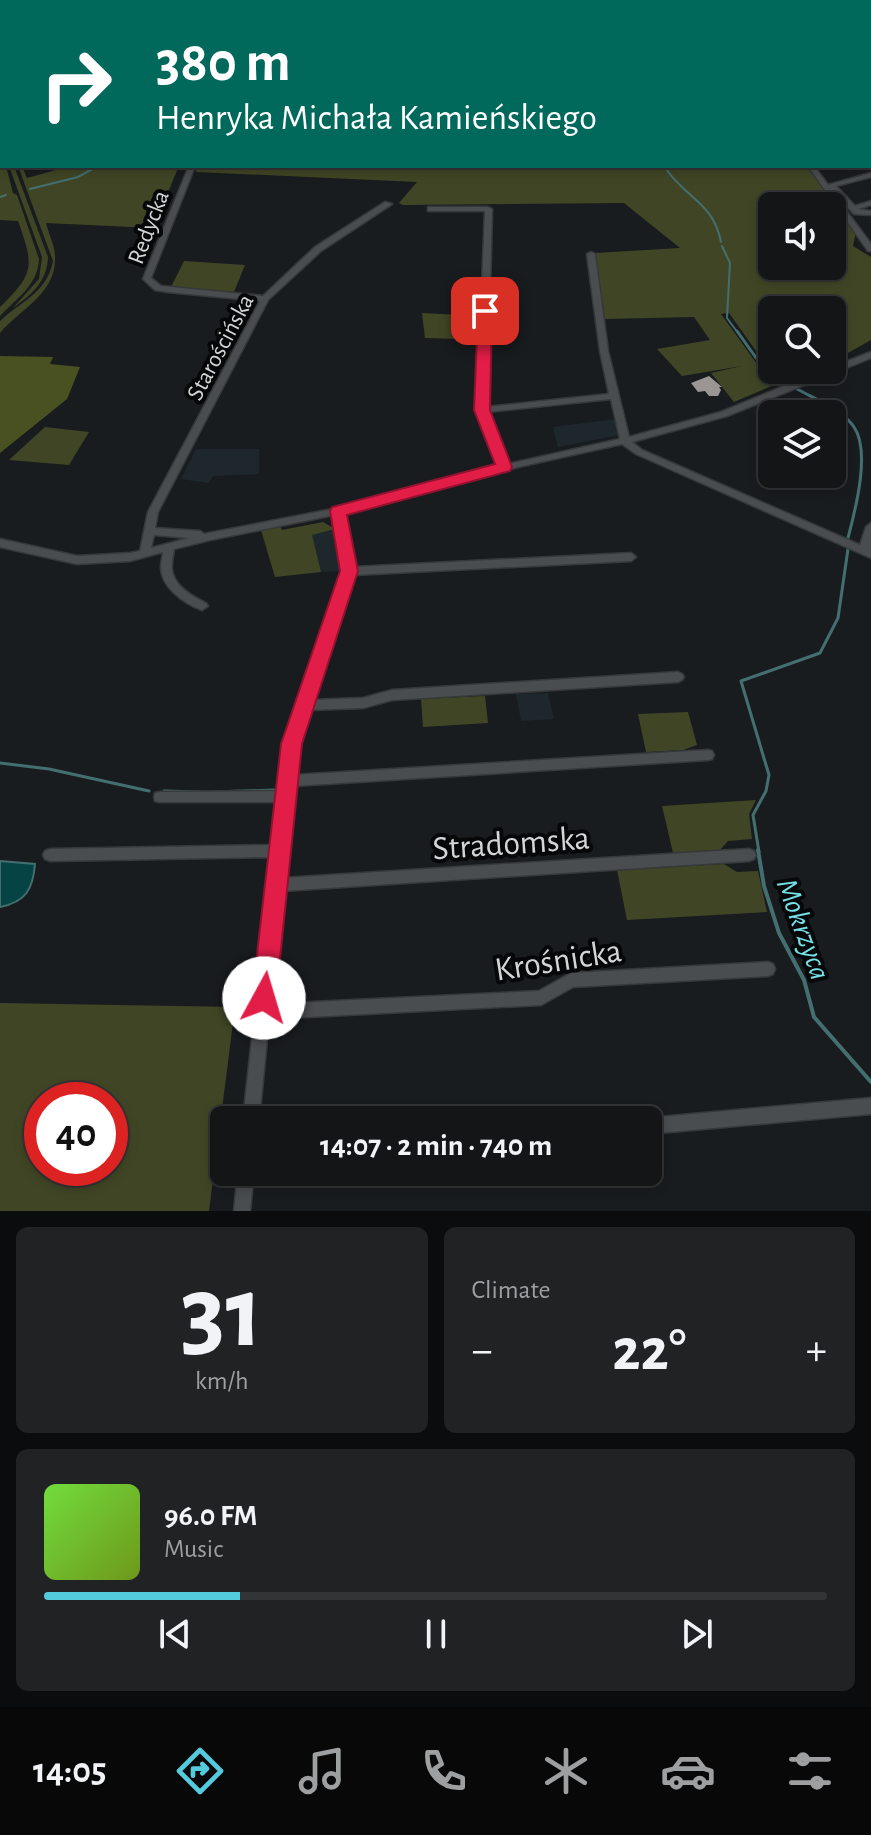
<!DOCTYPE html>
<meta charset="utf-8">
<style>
body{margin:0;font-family:"Alegreya Sans",sans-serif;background:#202224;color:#f1f3f6;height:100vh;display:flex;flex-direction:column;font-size:30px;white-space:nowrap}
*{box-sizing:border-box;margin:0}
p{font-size:26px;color:#9d9fa1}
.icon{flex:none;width:44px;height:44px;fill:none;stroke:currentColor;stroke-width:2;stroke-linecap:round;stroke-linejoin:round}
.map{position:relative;height:1211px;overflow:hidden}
.side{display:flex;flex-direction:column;gap:16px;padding:16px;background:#0a0c0d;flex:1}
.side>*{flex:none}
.hud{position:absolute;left:0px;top:0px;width:872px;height:168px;box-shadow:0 4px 12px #0003,0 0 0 2px #323436;background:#00695c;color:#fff;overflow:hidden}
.tools{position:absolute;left:758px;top:192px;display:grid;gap:16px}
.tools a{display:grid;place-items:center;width:88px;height:88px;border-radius:12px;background:#131517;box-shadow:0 4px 12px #0003,0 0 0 2px #323436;font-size:40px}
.speed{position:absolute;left:24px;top:1082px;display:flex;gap:16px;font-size:40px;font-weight:700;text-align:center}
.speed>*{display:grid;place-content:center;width:104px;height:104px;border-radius:50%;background:#131517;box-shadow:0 4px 12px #0003,0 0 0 2px #323436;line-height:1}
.speed .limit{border:12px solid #d22;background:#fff;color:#111}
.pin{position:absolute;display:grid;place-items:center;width:68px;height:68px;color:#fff;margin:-34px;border-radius:16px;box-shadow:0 4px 12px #0006}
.me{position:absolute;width:88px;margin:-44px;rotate:6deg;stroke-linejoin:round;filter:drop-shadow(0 0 6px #0008)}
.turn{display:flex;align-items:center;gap:28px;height:168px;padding:0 24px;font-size:36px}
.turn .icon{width:104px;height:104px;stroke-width:2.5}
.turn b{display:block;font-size:56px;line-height:68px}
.big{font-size:60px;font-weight:700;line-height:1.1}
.side .card{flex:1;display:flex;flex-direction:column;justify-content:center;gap:12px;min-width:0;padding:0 28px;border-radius:12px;background:#202224}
.side .dial{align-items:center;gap:0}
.dial b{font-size:104px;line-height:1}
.song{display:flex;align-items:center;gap:24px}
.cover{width:96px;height:96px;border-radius:12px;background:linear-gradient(135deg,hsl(100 70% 55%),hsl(80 70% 35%))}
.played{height:8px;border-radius:4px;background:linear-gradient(90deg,#54cadd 25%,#323436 25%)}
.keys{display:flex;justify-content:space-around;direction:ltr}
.heat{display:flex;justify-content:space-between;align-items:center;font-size:44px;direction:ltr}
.side .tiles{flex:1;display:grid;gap:16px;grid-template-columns:1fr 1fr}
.card:last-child{grid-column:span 2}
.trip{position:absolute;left:210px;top:1106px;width:452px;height:80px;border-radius:12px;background:#131517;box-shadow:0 4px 12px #0003,0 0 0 2px #323436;font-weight:700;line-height:80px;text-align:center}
.tab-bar{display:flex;height:128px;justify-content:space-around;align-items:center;background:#080809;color:#9d9fa1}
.tab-bar .icon{width:56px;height:56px}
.tab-bar .on{color:#54cadd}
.tab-bar b{font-size:36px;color:#f1f3f6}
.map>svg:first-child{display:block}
.built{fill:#1e272c}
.green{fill:#404625;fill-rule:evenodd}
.forest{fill:#495120}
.water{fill:#064345;stroke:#446f71;stroke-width:2}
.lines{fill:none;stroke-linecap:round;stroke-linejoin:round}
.stream-far2{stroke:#446f71;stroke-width:2}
.stream-far1{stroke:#446f71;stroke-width:3}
.stream{stroke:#446f71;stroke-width:4}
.building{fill:#9b9694}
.minor-casing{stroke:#36393a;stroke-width:3}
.minor{fill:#4a4d50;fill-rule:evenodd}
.route{fill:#e11d48;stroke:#92132f;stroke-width:2}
.labels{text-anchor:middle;stroke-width:8;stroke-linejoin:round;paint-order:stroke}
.far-street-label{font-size:24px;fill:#d3d6d7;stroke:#060708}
.water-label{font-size:30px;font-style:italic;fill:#73e1e5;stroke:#060708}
.near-street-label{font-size:34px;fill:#d3d6d7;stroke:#060708}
</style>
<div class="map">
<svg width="871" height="1211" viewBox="0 0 871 1211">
<rect width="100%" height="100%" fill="#191c1f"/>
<path class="built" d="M616,419L620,435L558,447L553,427Z
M196,449H259V474L213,476L209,483L181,479Z
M335,529L342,556V571L321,572L311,535Z
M548,693L554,719L521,721L516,694Z"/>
<path class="green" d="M247,0H871V147L870,2Z
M0,115L2,166H6L13,193L17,195L39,259C38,285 16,299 0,316V307C35,273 34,266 18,221L0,220Z
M9,166H14L48,257C47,282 32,294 13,308L39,279L42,257Z
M18,166H22L27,178L70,166H179L153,228L46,223C49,235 56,248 55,260C55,294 19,310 0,333V321C21,301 47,293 53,261Z
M198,166H806L838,208L832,212V206H772V266H832V214L849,224L856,232L853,246L871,257V340L832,362V310H772V369L764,362L729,313L721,314L757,364L781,382L734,402L711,373L742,366L682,376L657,349L710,340L694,317L605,319L595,253L680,248L624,203L403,205L399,203L417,182L196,172Z
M184,261L245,265L234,292L171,287Z
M422,313L480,316L479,333L461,339L425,338Z
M45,427L89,432L69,465L9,460Z
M323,522L335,529L312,535L321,572L275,577L261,530L280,526L282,530Z
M485,696L488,723L423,727L421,699Z
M688,712L697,745L683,750L646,752L638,714Z
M756,800L749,814L752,839L728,841L720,850L673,853L662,806Z
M724,864L737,872L758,871L767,912L627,920L617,870Z
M0,1003L235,1007L209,1211H0ZM42,1100H110V1168H42Z"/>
<path class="forest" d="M0,356L53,357L50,364L80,367L67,399L0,453Z"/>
<path class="water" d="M0,861L35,864C33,889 26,902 0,907Z"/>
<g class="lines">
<path class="stream-far2" d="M664,166C684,198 713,201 721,242
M30,189L78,177L98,166
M0,197L6,195
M722,246L730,263L727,318L738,333"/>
<path class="stream-far1" d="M737,331L759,362L786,381
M797,389C815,399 842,409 854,427C871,452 855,511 848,538
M0,763L49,769L149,791
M164,791L202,792
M214,792L274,790
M759,852L753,815L766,791L769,775L741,681L820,653L838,618L848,549"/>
<path class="stream" d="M758,850L764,886L779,933L804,980L814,1017L871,1082"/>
</g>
<path class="building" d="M709,376L722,387H719L721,390L718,396H709L705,391L698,392L691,383Z"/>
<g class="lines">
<defs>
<path id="minor" d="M239,0H245L243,2H237Z
M870,162H871V167L868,166H870Z
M189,166H195L151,278L161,286L263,296L315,247L385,202L392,204L321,251L268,300L158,512L155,528L200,531L204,534L338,508L499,466L477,410L485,211H428V207H488L492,209L487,407L609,394L600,351L587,254L591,252L595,254L608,351L629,437L721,412L823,370H832V367L871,352V358L727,416L632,442L642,450L860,545L866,527L871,523V558L636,454L622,444L518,467L343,513L354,567L631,553L636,557L631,561L353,575L312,700L363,698L392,690L678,672L682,674L684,677L682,680L678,682L392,700L363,708L308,710L297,744L294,775L708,750L712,751L714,755L712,759L708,760L293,786L283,878L749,849L754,851L756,855L754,859L749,861L282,891L271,1004L539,991L571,973L768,962L773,964L775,969L773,974L768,976L573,987L541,1005L269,1019L259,1120H243L272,857L50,861L45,859L43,855L45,851L50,849L274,845L278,802H160L155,801L154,797L155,793L160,792L280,791L285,744L344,571L334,515L210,540L174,549C173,556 171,563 172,570C174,586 193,597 206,603L208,606L202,610C185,604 160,587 161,566C161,561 163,557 163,552L130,561L77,564L0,547V539L77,556L130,553L140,551L148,512L260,301L168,292L155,290L143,279ZM611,399L620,439L508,464L487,412ZM154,535L189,538L151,548Z
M808,166H814L828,185L871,173V177L836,186L855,206L871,201V205L858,209L871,211V215L854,214L830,189L871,244V251H868Z
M871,1098V1114L648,1134V1120H643L648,1118Z
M238,1172H254L250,1211H234Z"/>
</defs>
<use href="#minor" class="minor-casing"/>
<use href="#minor" class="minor"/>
</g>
<path class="route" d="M485,307L492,311L490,410L512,467L510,471L347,515L358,571L302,744L276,998L272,1006L264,1010L255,1006L252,998L281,744L340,571L330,511L332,507L495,464L474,410L478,311Z"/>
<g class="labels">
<g class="far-street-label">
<text transform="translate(148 227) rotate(-69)" y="8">Redycka</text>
<text transform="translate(220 347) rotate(-62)" y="8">Starościńska</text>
</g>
<g class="water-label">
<text transform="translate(804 929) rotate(70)" y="10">Mokrzyca</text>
</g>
<g class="near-street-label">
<text transform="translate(511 842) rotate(-4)" y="12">Stradomska</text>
<text transform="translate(558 959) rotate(-9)" y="12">Krośnicka</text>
</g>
</g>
</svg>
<div class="tools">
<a><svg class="icon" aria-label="sound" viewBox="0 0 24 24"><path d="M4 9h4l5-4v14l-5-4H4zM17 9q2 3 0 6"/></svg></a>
<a><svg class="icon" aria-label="search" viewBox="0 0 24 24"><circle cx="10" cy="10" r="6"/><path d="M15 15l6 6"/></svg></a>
<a><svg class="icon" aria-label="layers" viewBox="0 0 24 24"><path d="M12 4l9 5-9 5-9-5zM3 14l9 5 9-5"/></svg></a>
</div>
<div class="speed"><div class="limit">40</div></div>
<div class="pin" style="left:485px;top:311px;background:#d93025"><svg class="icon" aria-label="arrive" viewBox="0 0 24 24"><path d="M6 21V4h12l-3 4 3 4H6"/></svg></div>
<svg class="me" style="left:264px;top:998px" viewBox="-20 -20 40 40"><circle r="19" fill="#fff"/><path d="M0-13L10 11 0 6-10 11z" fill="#e11d48"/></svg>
<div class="trip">14:07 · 2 min · 740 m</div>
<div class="hud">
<div class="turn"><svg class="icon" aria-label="right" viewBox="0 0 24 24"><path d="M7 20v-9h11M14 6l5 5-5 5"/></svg><div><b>380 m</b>Henryka Michała Kamieńskiego</div></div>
</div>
</div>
<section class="side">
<div class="tiles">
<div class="card dial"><b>31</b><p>km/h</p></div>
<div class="card"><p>Climate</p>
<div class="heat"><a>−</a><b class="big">22°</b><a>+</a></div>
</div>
<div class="card">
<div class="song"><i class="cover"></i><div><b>96.0 FM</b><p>Music</p></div></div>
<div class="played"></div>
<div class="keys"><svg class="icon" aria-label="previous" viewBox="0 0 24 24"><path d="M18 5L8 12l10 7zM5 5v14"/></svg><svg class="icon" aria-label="pause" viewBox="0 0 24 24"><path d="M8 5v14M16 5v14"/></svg><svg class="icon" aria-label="next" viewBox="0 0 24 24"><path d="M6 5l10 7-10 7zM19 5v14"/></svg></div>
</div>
</div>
</section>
<nav class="tab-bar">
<b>14:05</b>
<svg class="icon on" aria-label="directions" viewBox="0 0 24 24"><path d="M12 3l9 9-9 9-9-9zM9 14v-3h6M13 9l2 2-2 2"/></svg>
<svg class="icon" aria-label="music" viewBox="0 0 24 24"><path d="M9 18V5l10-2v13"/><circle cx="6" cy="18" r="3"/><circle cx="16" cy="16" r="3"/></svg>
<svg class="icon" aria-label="phone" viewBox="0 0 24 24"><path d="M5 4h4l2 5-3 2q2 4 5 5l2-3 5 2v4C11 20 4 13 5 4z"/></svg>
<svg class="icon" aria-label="climate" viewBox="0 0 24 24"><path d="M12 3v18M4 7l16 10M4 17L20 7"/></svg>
<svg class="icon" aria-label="car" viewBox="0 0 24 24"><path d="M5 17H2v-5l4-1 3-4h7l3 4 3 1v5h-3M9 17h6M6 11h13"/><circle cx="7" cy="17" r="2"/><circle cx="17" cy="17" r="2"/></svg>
<svg class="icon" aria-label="filters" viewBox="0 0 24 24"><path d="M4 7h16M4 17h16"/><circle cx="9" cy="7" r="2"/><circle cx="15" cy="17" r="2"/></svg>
</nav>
